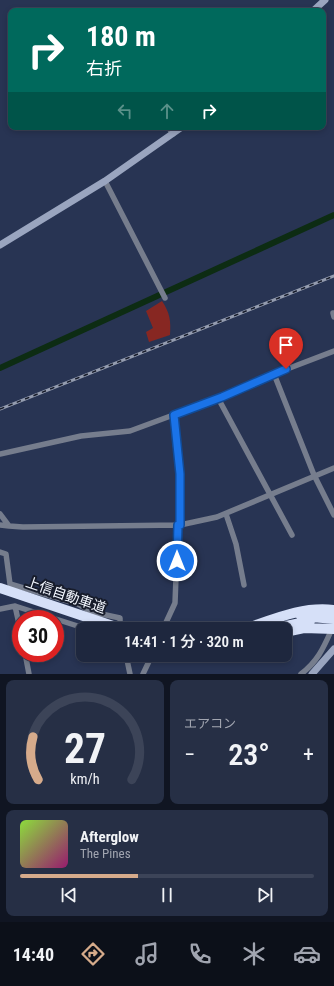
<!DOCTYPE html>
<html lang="ja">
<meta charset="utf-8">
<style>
body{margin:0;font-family:"Roboto Condensed","Noto Sans JP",sans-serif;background:#262f45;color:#f1f3f6;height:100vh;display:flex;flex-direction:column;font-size:15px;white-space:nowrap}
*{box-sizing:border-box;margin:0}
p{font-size:13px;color:#a1a5b0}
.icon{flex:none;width:22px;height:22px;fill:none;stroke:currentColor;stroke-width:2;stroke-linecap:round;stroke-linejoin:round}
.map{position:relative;height:674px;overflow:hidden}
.side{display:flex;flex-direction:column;gap:6px;padding:6px;background:#101522;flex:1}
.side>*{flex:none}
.guide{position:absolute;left:8px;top:8px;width:318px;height:122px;border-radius:8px;box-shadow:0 2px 6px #0003,0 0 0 1px #3c4458;background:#00695c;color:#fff;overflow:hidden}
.speed{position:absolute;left:12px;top:610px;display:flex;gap:8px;font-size:20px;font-weight:700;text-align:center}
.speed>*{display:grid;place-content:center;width:52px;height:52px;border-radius:50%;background:#1e273e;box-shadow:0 2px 6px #0003,0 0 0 1px #3c4458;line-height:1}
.speed .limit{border:6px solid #d22;background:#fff;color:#111}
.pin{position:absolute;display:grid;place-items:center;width:34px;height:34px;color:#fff;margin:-41px -17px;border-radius:50% 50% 50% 0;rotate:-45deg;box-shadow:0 0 4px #0007}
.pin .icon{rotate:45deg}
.me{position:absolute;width:44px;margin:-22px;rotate:0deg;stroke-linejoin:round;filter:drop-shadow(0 0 3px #0008)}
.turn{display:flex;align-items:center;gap:14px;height:84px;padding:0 12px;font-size:18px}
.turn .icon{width:52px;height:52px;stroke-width:2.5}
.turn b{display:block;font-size:28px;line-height:34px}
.lanes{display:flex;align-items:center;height:38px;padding:0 12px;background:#0003;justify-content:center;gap:20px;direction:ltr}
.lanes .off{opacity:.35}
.big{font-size:30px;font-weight:600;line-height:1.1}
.side .widget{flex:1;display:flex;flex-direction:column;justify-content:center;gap:6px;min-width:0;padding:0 14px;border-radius:8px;background:#262f45}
.side .dial{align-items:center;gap:0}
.dial svg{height:104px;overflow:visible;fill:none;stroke:#3c4458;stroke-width:7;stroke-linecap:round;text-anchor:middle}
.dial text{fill:#f1f3f6;stroke:none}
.song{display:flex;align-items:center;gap:12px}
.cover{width:48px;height:48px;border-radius:6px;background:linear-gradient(135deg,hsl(90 70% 55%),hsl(320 70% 35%))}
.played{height:4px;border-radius:2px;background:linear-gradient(90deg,#d6ab8b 40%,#3c4458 40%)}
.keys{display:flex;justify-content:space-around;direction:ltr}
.heat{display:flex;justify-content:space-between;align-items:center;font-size:22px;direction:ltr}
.side .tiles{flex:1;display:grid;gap:6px;grid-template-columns:1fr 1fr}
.widget:last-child{grid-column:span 2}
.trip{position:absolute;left:76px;top:622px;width:216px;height:40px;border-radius:8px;background:#1e273e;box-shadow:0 2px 6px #0003,0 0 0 1px #3c4458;font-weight:600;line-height:40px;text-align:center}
.dock{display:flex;height:64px;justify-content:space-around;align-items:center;background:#0c1019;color:#a1a5b0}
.dock .icon{width:28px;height:28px}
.dock .current{color:#d6ab8b}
.dock b{font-size:18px;color:#f1f3f6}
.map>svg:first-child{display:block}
.green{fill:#872722}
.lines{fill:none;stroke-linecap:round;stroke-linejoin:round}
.canal{stroke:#0d2c13;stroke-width:6}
.street{stroke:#767d8d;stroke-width:5.5}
.secondary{stroke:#9aa5bf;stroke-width:7}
.highway{stroke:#d6e0f8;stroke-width:10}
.rail-casing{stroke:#949caf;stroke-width:3}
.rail{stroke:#171c2b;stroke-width:1.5;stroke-dasharray:4.5;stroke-linecap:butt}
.route-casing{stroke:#114b97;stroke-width:10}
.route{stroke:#1a73e8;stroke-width:7}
.labels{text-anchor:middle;stroke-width:4;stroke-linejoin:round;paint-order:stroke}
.street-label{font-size:14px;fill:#f1f5fd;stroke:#171c2b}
</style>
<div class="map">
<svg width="334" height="674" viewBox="0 0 334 674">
<rect width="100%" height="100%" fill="#283453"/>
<path class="green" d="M162,301C170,313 171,321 170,335L149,342L146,332L153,328L146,311Z"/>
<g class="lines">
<path class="canal" d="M0,368L334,215"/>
<path class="street" d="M168,127L173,134
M105,181L165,298
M333,313L334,317
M274,374L314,475L334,515
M218,398L292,535
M174,415L175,442L180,474V525
M0,454L81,436L130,431L222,397L274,374L334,351
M0,514L9,526L23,527L180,525L217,517L334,468
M226,514L236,544L244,585
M0,525L9,526
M0,552L6,554L10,584L78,604L92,612L120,618V626
M0,609L15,606
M163,629L175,603L178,525
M21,633L15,606L87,629
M25,653L29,674
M126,655L130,674
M143,674L152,655
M301,674C317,662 323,649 331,631"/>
<path class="secondary" d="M313,11L325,0
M0,245L105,181L182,127
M312,674L334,649"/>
<path class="highway" d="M0,588L122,629
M301,616L334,619
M245,629C274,619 303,606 334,610
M272,629L310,621
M285,632L304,628L334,629"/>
<defs>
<path id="rail" d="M0,409L334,276"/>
</defs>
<use href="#rail" class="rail-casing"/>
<use href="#rail" class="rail"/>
</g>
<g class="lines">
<defs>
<path id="route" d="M177,561L178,525H180V474L174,415L222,397L286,369"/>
</defs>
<use href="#route" class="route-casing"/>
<use href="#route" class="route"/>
</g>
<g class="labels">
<g class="street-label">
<text transform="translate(66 595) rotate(19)" y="5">上信自動車道</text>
</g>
</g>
</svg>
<div class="speed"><div class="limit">30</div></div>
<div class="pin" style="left:286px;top:369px;background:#d93025"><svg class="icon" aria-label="arrive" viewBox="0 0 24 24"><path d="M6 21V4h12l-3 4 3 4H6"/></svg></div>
<svg class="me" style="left:177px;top:561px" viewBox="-20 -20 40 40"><circle r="17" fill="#1a73e8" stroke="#fff" stroke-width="3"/><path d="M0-11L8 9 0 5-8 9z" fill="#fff"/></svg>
<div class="trip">14:41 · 1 分 · 320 m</div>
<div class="guide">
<div class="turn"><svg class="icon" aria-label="right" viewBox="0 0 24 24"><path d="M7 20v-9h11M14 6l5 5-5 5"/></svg><div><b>180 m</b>右折</div></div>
<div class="lanes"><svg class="icon off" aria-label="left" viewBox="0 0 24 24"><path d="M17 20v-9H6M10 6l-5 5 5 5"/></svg><svg class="icon off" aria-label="ahead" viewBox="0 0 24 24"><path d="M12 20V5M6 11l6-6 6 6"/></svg><svg class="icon" aria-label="right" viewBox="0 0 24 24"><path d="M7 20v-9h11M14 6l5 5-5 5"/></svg></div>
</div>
</div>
<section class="side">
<div class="tiles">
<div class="widget dial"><svg viewBox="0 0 100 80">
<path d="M14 69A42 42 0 1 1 86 69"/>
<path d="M14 69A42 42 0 0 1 10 36" stroke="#d6ab8b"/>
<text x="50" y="56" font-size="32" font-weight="700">27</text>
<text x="50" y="72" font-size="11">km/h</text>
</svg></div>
<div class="widget"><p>エアコン</p>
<div class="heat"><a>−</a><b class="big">23°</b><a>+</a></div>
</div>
<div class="widget">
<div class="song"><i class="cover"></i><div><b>Afterglow</b><p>The Pines</p></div></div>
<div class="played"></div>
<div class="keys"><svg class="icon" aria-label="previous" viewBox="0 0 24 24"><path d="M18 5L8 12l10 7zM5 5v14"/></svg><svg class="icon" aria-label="pause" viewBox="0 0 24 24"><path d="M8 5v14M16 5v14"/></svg><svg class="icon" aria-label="next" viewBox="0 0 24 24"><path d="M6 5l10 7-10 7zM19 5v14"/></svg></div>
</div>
</div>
</section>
<nav class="dock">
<b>14:40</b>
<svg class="icon current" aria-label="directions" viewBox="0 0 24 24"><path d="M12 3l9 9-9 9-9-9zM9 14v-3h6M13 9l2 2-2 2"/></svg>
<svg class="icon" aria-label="music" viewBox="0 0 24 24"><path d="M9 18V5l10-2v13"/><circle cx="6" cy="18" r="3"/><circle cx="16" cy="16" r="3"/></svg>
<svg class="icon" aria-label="phone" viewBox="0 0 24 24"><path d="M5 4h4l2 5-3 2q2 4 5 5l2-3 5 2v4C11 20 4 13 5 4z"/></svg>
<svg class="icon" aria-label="climate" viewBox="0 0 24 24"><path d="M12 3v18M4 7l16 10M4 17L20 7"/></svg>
<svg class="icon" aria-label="car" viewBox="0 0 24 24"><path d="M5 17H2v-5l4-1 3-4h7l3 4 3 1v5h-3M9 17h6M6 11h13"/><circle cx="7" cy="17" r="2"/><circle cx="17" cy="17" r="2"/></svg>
</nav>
